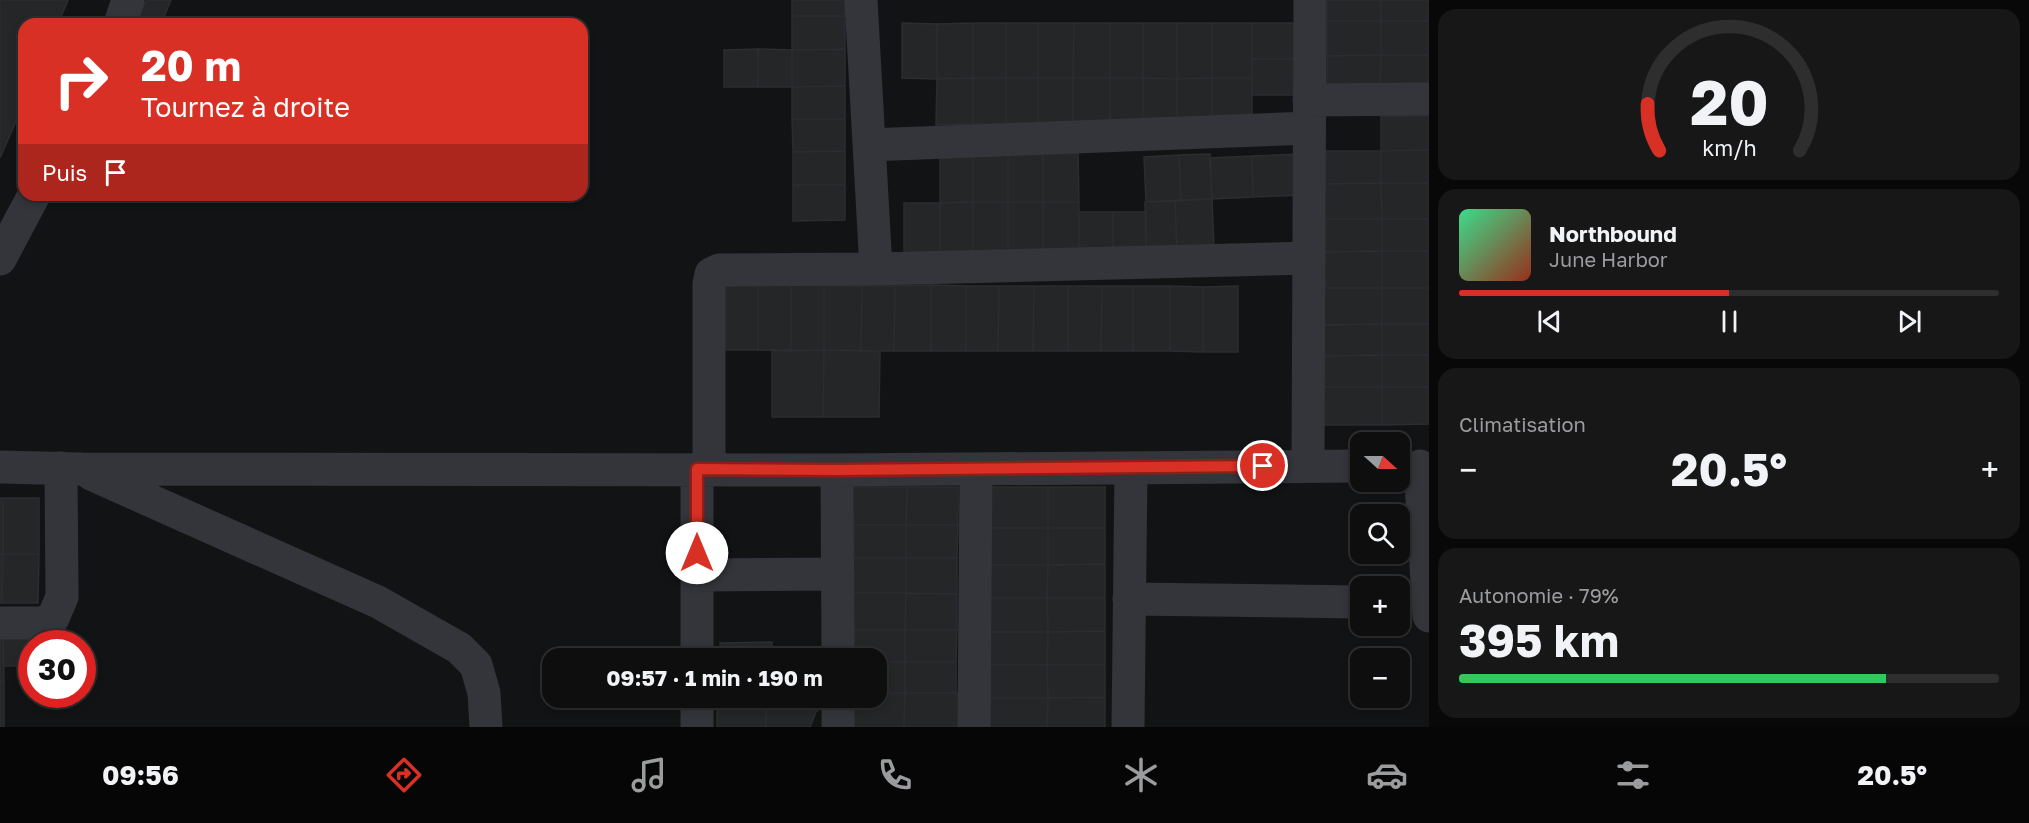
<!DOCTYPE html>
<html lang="fr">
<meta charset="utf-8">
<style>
body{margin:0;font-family:"Golos Text",sans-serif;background:#171718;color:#f1f3f6;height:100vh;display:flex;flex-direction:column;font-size:22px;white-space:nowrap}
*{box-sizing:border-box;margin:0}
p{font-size:20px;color:#9b9c9e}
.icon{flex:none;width:33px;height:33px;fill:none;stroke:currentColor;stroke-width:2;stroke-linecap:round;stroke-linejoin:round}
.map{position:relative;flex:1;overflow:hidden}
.panel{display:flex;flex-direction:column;gap:9px;padding:9px;background:#080808;width:600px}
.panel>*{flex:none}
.guide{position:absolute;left:18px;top:18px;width:570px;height:183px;border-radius:18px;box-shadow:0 3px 9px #0003,0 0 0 2px #2e2e2f;background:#d93025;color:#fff;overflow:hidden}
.needle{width:39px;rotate:111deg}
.tools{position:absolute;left:1350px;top:432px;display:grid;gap:12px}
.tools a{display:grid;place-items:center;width:60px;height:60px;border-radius:12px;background:#0e0e0f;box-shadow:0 3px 9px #0003,0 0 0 2px #2e2e2f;font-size:30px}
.speed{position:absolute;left:18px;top:630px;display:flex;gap:12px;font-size:30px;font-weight:700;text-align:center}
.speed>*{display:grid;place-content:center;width:78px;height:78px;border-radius:50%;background:#0e0e0f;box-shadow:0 3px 9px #0003,0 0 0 2px #2e2e2f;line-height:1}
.speed .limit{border:9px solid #d22;background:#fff;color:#111}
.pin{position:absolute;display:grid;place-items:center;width:51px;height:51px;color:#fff;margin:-26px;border:3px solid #fff;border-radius:50%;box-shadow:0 2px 6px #0007}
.me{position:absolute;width:66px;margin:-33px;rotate:0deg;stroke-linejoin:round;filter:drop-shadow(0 0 4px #0008)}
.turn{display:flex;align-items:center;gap:21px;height:126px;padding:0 24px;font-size:27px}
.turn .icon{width:78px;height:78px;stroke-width:2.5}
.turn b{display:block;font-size:42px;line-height:51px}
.then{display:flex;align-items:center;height:57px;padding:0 24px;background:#0003;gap:12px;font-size:22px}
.big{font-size:45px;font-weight:700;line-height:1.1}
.panel .tile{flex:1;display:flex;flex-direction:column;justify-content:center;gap:9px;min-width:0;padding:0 21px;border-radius:18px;background:#171718}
.panel .dial{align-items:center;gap:0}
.dial svg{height:156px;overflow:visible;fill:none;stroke:#2e2e2f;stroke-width:7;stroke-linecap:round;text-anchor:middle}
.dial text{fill:#f1f3f6;stroke:none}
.song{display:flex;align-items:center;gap:18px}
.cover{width:72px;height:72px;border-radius:9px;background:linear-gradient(135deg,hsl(150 70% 55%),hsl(10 70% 35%))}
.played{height:6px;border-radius:3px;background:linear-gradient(90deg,#d93025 50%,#2e2e2f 50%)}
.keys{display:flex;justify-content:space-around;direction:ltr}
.heat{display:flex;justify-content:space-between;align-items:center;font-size:33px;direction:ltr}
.charge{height:9px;border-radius:4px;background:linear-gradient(90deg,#34c759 79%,#2e2e2f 0)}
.trip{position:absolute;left:542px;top:648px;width:345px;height:60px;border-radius:18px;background:#0e0e0f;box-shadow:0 3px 9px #0003,0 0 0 2px #2e2e2f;font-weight:700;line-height:60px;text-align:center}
.tab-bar{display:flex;height:96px;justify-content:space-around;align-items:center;background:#060606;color:#9b9c9e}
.tab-bar .icon{width:42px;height:42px}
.tab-bar .current{color:#d93025}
.tab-bar b{font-size:27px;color:#f1f3f6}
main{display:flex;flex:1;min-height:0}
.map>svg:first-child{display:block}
.building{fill:#252628;stroke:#2c2d30;stroke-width:1.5}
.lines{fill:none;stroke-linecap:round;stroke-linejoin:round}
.minor{stroke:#33353a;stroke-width:33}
.route-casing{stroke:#8d1f18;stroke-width:15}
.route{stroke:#d93025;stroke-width:10}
</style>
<main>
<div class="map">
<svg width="1429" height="727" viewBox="0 0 1429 727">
<rect width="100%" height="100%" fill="#121314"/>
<path class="building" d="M0,0H68L58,24H24V103L0,158Z
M146,0H171L161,24H136Z
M792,0H845V16H792Z
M1327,0H1381V21H1327Z
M1381,0H1429V21H1381Z
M792,16H845V49L792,50Z
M1327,21H1381V55L1327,56Z
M1381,21H1429V55H1381Z
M902,23L937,24V79L902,78Z
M973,23V78L937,79V24Z
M973,23H1006V78H973Z
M1006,23H1038V78H1006Z
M1038,23H1074L1073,78H1038Z
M1074,23H1110V78H1073Z
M1110,23H1143V78H1110Z
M1143,23H1177V79L1143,78Z
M1177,23H1212V78L1177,79Z
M1212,23H1252V78H1212Z
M1252,23H1296V59H1252Z
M758,49V87H724V50Z
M758,49L792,50V87H758Z
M845,49V86L792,87V50Z
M1381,55H1429V90H1380Z
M1381,55L1380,90L1327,91V56Z
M1252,59H1296V95H1252Z
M973,78V124L936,125L937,79Z
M973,78H1006V124H973Z
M1006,78H1038V124H1006Z
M1038,78H1073V124H1038Z
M1073,78H1110V124H1073Z
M1110,78H1143V124H1110Z
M1143,78L1177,79V124H1143Z
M1212,78V124H1177V79Z
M1212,78H1252V124H1212Z
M845,86V119H792V87Z
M1381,116H1429V150L1381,151Z
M792,119H845V151L793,152Z
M1429,150V183H1381V151Z
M845,151V185H793V152Z
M1323,151H1381V183L1323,184Z
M940,152H973V202L940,203Z
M973,152H1008V202H973Z
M1008,152H1043V202H1008Z
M1043,152H1078L1079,202H1043Z
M1210,154L1212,199L1181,200L1179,155Z
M1302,154L1304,195L1253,197L1252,156Z
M1179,155L1181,200L1146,202L1144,157Z
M1252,156L1253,197L1212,199L1210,158Z
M1381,183L1382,219H1323V184Z
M1381,183H1429V219H1382Z
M793,185H845V220L793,221Z
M1212,199L1214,249L1177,251L1175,201Z
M1175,201L1177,251L1146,256L1145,202Z
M973,202V257H940V203Z
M973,202H1008V257H973Z
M1008,202H1043V257H1008Z
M1043,202H1079V257H1043Z
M904,203H940V257H904Z
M1079,212H1113V257H1079Z
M1113,212H1146V256L1113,257Z
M1323,219H1382V251L1323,252Z
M1382,219H1429V251H1382Z
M1382,251V288H1323V252Z
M1382,251H1429V288H1382Z
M722,285H758V350H721Z
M758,285H791V351L758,350Z
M791,285H824V350L791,351Z
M824,285L862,286L861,351L824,350Z
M931,285V351H894L895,286Z
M931,285L966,286V351H931Z
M862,286H895L894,351H861Z
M966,286H999L998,351H966Z
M999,286H1034L1033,351H998Z
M1034,286H1068V351H1033Z
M1068,286H1102L1101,351H1068Z
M1102,286H1133V351H1101Z
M1133,286H1170V351H1133Z
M1170,286L1203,287V352L1170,351Z
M1238,286V352H1203V287Z
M1323,288H1382V324L1323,325Z
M1382,288H1429V324H1382Z
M1382,324V355L1323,356V325Z
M1382,324H1429V355H1382Z
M772,350H824L823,417H772Z
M824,350L880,351L879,417H823Z
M1382,355V387H1323V356Z
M1382,355H1429V387H1382Z
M1323,387H1382V425H1323Z
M1382,387H1429V424L1382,425Z
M849,487H907L906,525H849Z
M907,487H958V525H906Z
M983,487H1048V528H983Z
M1048,487H1105V528H1048Z
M0,498H3V554H0Z
M3,498H39V554H3Z
M849,525H906V558H849Z
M906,525H958L957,558H906Z
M983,528H1048V565H983Z
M1048,528H1105V564L1048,565Z
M0,554H3L2,603H0Z
M3,554H39L38,603H2Z
M849,558H906V593H848Z
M906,558H957V594L906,593Z
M1105,564V598H1047L1048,565Z
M983,565H1048L1047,598H983Z
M848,593H906L905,630H848Z
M906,593L957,594V630H905Z
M983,598H1047L1048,632H983Z
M1047,598H1105V631L1048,632Z
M0,628H3L4,681H0Z
M3,628H30V666H3Z
M848,630H905V662H876V658H848Z
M905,630H957L956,662H905Z
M1105,631V665H1047L1048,632Z
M983,632H1048L1047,665H983Z
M772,642V658H721L720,643Z
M824,654L823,658H772V655Z
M876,662H905V693H876Z
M905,662H956V693H905Z
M983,665H1047L1048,698H982Z
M1047,665H1105V697L1048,698Z
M0,681H4V727H0Z
M876,693H905L904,727H847V698H876Z
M905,693H961V727H904Z
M1105,697V727H1047L1048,698Z
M717,698H766V727H717Z
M766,698H822L824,705L816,712L810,727H766Z
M982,698H1048L1047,727H983Z"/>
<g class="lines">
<path class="minor" d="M861,0L876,269
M120,24L128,0
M1309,100L1429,99
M869,145L1309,128
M0,259L34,195
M1308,466L1310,0
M1420,466L1429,616
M0,467L82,469L837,470L1360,466
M697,469V658
M709,469V284L711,274L719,270L876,269L1309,258
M837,470L838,658
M91,474L378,602L459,648L476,665L484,693L486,727
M697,575L838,574
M1129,599L1360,602
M0,623H42L53,618L62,597L61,468
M697,698V727
M838,698V727
M974,727L976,469
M1128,727L1131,468"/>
</g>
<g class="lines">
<defs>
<path id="route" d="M697,553V469L837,470L1263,466"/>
</defs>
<use href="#route" class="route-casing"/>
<use href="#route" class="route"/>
</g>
</svg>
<div class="tools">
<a><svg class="needle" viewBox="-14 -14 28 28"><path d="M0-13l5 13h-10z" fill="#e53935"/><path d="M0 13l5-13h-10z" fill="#9b9c9e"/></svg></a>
<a><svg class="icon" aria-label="search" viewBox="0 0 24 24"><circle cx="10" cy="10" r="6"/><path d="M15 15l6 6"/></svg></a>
<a>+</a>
<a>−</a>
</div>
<div class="speed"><div class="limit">30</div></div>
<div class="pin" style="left:1263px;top:466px;background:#d93025"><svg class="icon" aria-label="arrive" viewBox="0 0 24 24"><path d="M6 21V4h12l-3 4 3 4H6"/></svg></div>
<svg class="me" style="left:697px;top:553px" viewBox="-20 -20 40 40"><circle r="19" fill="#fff"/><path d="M0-13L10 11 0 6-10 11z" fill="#d93025"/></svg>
<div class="trip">09:57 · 1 min · 190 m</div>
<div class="guide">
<div class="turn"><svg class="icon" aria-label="right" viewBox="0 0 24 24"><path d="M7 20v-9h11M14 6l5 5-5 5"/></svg><div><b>20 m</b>Tournez à droite</div></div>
<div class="then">Puis<svg class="icon" aria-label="arrive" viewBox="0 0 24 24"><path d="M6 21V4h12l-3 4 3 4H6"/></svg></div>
</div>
</div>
<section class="panel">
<div class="tile dial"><svg viewBox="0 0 100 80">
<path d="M14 69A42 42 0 1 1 86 69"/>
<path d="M14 69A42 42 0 0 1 8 45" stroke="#d93025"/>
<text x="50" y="56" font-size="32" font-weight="700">20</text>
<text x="50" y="72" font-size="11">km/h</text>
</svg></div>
<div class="tile">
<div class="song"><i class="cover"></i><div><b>Northbound</b><p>June Harbor</p></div></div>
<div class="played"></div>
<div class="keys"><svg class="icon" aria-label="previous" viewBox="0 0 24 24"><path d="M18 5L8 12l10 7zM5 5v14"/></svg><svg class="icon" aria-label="pause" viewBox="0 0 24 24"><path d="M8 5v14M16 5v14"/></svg><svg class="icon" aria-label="next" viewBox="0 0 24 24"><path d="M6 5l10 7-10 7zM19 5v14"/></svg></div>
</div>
<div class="tile"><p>Climatisation</p>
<div class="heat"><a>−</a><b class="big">20.5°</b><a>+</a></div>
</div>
<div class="tile"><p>Autonomie · 79%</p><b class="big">395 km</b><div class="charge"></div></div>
</section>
</main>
<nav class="tab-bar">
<b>09:56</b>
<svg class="icon current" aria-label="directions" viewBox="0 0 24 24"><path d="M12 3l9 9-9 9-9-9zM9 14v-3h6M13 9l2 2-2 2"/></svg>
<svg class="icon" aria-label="music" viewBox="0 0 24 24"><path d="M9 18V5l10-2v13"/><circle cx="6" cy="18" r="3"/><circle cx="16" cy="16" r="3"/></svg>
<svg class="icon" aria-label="phone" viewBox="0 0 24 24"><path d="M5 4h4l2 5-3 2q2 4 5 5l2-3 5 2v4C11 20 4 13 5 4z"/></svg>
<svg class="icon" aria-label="climate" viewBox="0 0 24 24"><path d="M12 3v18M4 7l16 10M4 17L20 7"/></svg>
<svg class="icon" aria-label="car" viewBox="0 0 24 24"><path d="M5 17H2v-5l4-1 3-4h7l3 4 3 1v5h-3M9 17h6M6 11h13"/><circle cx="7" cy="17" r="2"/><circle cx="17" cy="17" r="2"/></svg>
<svg class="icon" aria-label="filters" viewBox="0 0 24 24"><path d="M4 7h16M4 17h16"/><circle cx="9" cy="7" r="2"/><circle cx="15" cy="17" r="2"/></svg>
<b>20.5°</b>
</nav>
